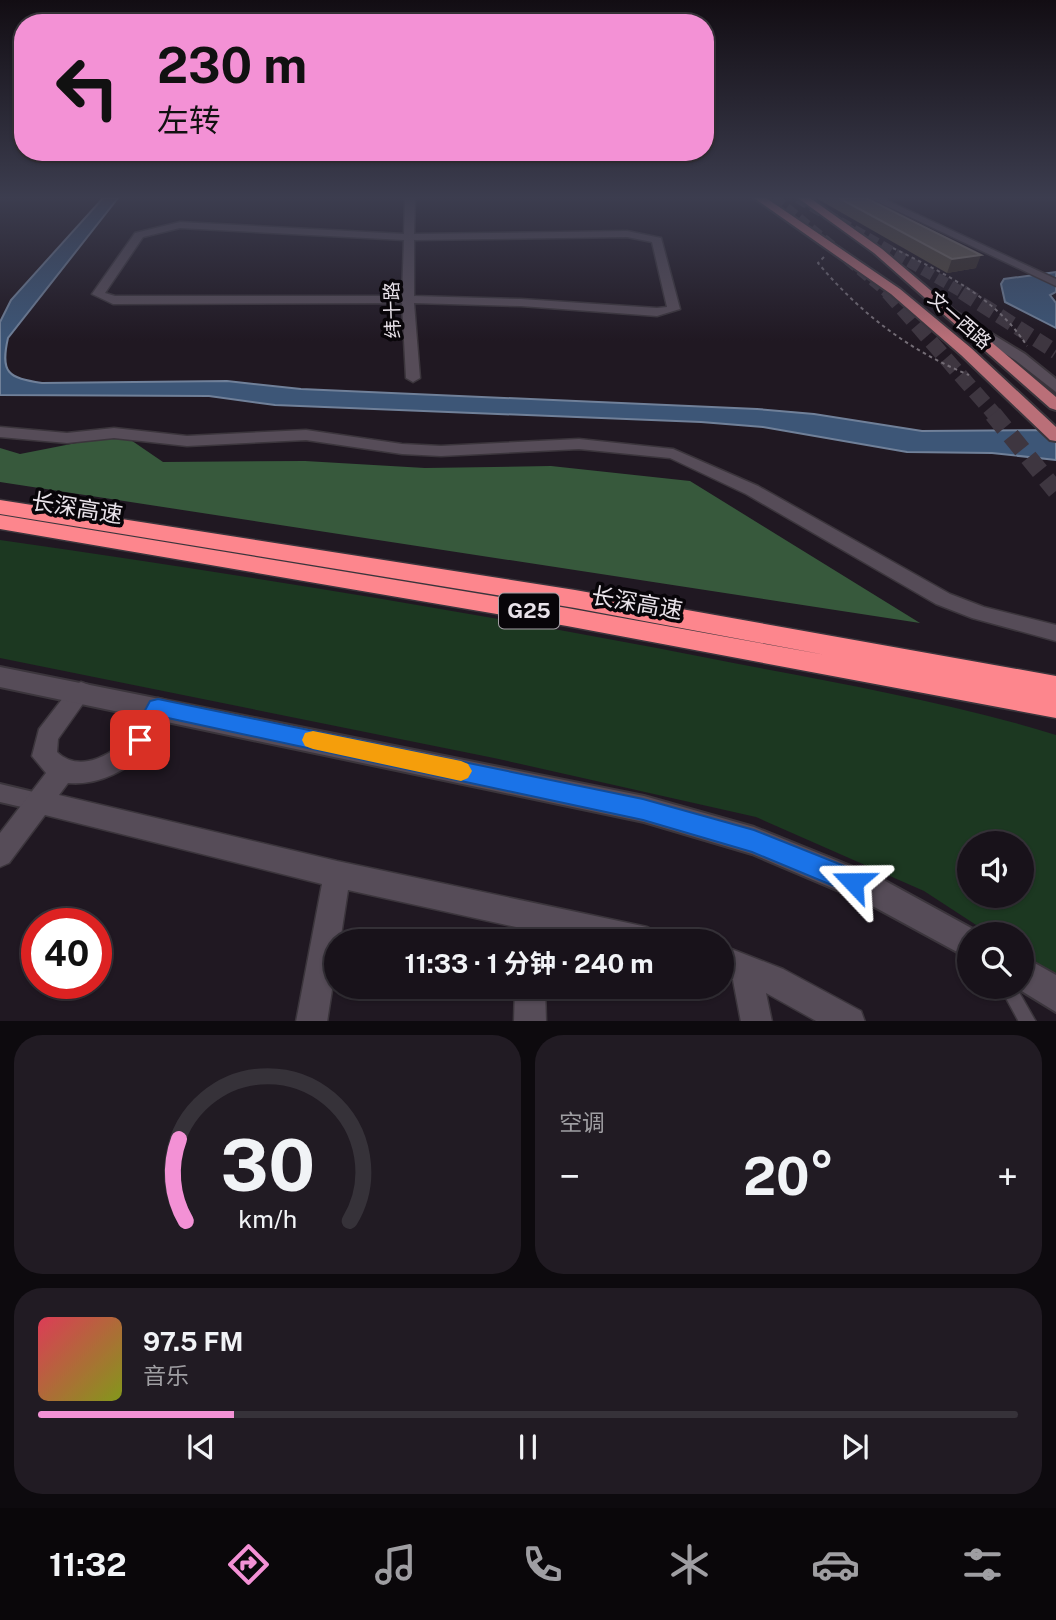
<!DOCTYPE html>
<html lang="zh">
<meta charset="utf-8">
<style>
body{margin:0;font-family:"Public Sans","Noto Sans SC",sans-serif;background:#211b23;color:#f1f3f6;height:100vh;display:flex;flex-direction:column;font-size:26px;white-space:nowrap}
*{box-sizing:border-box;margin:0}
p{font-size:23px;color:#9f9ea2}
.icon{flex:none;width:38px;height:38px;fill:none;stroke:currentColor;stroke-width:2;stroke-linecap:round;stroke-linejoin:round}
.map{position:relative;height:1021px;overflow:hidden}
.details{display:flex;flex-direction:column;gap:14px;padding:14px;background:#0d0a0e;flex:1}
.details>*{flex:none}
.banner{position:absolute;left:14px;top:14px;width:700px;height:147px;border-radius:28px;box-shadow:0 2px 5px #0004,0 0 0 2px #363239;background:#f391d5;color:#111;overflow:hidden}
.tools{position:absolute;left:957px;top:831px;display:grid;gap:14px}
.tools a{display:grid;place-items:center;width:77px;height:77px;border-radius:50%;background:#18121a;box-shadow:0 2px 5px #0004,0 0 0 2px #363239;font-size:35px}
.speed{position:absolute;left:21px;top:908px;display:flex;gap:14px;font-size:35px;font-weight:700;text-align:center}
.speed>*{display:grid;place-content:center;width:91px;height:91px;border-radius:50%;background:#18121a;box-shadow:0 2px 5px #0004,0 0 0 2px #363239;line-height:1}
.speed .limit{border:10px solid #d22;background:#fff;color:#111}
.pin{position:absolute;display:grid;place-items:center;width:60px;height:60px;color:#fff;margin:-30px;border-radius:14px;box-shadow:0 4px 10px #0006}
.me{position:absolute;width:77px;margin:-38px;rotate:293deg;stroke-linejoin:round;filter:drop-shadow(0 0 5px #0008)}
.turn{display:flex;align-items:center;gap:24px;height:147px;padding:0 28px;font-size:32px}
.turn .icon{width:91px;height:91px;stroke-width:2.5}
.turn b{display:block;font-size:49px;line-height:60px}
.big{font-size:52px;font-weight:700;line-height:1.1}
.details .card{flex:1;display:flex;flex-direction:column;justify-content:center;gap:10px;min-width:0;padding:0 24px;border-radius:28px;background:#211b23}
.details .dial{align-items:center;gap:0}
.dial svg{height:182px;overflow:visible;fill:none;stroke:#363239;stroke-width:7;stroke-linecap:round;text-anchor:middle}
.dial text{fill:#f1f3f6;stroke:none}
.song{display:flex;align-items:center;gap:21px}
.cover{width:84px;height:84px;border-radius:10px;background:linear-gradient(135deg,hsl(350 70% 55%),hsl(70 70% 35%))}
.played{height:7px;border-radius:4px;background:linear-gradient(90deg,#f391d5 20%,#363239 20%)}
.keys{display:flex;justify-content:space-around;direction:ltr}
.heat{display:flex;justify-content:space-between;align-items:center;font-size:38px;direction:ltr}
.details .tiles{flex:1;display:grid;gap:14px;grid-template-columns:1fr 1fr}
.card:last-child{grid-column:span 2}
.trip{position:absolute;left:324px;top:929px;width:410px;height:70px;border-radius:35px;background:#18121a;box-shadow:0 2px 5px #0004,0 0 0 2px #363239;font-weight:700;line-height:70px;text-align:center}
.tab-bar{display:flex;height:112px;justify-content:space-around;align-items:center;background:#0a070a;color:#9f9ea2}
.tab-bar .icon{width:49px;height:49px}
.tab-bar .on{color:#f391d5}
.tab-bar b{font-size:32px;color:#f1f3f6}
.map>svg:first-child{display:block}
.green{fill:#1c3821;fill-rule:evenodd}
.forest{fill:#37593c}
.water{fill:#3d5677;stroke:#708099;stroke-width:2}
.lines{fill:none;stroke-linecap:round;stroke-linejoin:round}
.trunk-tunnel-far2{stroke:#3e3640;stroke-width:11;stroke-dasharray:11 5;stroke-linecap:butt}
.trunk-tunnel-far1{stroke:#3e3640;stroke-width:15;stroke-dasharray:15 7;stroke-linecap:butt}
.trunk-tunnel{stroke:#3e3640;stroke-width:18;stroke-dasharray:18 10;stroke-linecap:butt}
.service-casing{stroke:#3b353c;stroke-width:3}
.pedestrian-casing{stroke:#3b353c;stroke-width:4}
.minor-casing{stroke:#3b353c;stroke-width:3}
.tertiary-casing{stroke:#3b353c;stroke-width:4}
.secondary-casing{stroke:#3b353c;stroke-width:4}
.primary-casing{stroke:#3b353c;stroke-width:4}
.motorway-casing{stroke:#3b353c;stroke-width:3}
.path{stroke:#746d76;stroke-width:2;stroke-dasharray:3.5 3.5;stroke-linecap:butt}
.service{fill:#564c58;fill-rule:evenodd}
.pedestrian{fill:#564c58;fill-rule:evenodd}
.minor{fill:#564c58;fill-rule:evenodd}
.tertiary{fill:#564c58;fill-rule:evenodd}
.secondary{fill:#564c58;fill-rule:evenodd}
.primary{fill:#ba6f78;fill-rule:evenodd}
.motorway{fill:#fd868d;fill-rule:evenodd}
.wall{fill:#534a40}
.shaded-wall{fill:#382f2c}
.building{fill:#635b52;stroke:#78706a;stroke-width:2}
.route{fill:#1a73e8;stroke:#114b97;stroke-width:2}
.slow{fill:#f59e0b}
.labels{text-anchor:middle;stroke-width:7;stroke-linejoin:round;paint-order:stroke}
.far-street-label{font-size:19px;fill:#e8e2e9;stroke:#080509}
.shield{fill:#080509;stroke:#a5a0a6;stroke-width:2}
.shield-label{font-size:21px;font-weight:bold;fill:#e8e2e9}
.street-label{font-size:23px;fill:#e8e2e9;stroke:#080509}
</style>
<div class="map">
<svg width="1056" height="1022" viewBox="0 0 1056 1022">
<rect width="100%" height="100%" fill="#201822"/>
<path class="green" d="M0,540C237,574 473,612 708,658C825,681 943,700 1056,735V978L1022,956V934H990L924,891L756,817L494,758L0,658ZM970,844H1022V896H970Z"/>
<path class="forest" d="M122,434L163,462L305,461L425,468L551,466L690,481L920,623L0,482V448L20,454Z"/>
<path class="water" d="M103,198H118L8,338C0,373 8,378 42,383L227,381L301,389L757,409L814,414L922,431L1056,430V460L992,453L907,452L763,427L701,422L275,405L209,396L0,395V322L11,300Z
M1056,272V292L1050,295L1056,303V328L1005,302L1001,284L1004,279Z"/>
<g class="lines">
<path class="trunk-tunnel-far2" d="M774,198L889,294
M798,198L965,294"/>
<path class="trunk-tunnel-far1" d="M888,292L995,415
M962,292L1056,352"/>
<path class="trunk-tunnel" d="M993,414L1056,491"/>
<defs>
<path id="service" d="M1000,987H1016L1036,1022H1019Z"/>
<path id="pedestrian" d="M0,784L46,795L49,802L46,809L39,811L0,802Z"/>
<path id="minor" d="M405,198H415L414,234L627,231L661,238L680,309L657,316L521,306L414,303L420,378L413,382L406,378L402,303L113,304L92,294L135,233L180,222L404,234ZM180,228L404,240L402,296H115L105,293L143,237ZM627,237L652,242L667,307L657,308L521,299L414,296V240Z
M870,198H882L1056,279V286Z
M0,427L67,433L114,428L187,436L306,430L402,444L441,446L579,439L673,449L758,486L950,594L984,607L1056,625V641L972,618L936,604L746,494L670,458L579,449L441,456L402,454L306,440L187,446L114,438L67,443L0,437Z
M81,682L89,685L92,691L58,739L57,752C81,775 117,753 134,730C140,721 145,710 150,700L158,698L166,700L169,707C163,720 158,734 149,746C131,770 98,786 68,783L59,795L337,861L647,927L657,932L661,942H580L544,934L545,942H515L516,927L348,890L340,942H336V964L327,1022H296L322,884L45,815L9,863L0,867V833L46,773L32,756L39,729L73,685Z
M721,945L783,969L861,1011L865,1022H818L766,993L772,1022H741L733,980L721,975Z
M515,987H545L546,1022H514Z"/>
<path id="tertiary" d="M0,667L644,796L754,827L878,877L982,934H970V959L867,903L752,854L644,822L0,687Z
M1022,956L1056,975V1012L1015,987H1022Z"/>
<path id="secondary" d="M951,309L1025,354L1056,379V392L1015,360L946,316V310Z"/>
<path id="primary" d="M754,198H766L900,289L971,348L1056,427V441L1050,440L961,355L891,294Z
M798,198H810L882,249L1056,397V410L1050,408L874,253Z"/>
<path id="motorway" d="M0,500L575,590L1056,676V718L567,626L0,529V515L567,608L826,655L575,608L0,514Z"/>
</defs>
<use href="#service" class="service-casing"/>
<use href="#pedestrian" class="pedestrian-casing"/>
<use href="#minor" class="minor-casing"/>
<use href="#tertiary" class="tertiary-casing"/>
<use href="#secondary" class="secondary-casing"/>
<use href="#primary" class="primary-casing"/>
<use href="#motorway" class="motorway-casing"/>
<path class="path" d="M893,248C943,273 996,297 1027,346
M824,257L818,263C860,313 908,350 969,375"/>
<use href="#service" class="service"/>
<use href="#pedestrian" class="pedestrian"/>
<use href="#minor" class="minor"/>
<use href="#tertiary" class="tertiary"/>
<use href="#secondary" class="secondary"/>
<use href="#primary" class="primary"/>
<use href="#motorway" class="motorway"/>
</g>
<path class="wall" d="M816,198H866L976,268L947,273Z"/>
<path class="shaded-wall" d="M981,255L976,268L947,273L952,259Z"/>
<path class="building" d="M839,198H866L981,255L952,259Z"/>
<linearGradient id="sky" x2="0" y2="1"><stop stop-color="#120d13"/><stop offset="0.58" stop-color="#3c3d4f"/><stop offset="1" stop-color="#3c3d4f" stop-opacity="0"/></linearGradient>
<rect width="1056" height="341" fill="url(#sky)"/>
<path class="route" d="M158,699L643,799L754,830L862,873L866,882L862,891L853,894L752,852L643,820L163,717L148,746L140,749L133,746L129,740L150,701Z"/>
<path class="slow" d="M313,731L461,761L468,764L472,771L468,778L461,781L313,749L305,746L302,740L305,733Z"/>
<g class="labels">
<g class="far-street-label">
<text transform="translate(392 310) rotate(-92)" y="7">纬十路</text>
<text transform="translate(960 320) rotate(41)" y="7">文一西路</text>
</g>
<rect class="shield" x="499" y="593.5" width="60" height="35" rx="5"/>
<g class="shield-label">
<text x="529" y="618">G25</text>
</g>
<g class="street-label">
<text transform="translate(77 508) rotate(9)" y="8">长深高速</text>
<text transform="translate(637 603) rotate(10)" y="8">长深高速</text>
</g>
</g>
</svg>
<div class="tools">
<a><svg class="icon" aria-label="sound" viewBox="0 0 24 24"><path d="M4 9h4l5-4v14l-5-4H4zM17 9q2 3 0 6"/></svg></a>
<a><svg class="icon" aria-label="search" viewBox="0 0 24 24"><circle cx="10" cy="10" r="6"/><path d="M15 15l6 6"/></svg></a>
</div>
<div class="speed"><div class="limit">40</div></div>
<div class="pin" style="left:140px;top:740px;background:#d93025"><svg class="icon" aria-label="arrive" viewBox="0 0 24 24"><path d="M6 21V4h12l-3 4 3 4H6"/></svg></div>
<svg class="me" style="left:853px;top:882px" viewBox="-20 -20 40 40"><path d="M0-17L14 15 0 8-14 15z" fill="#1a73e8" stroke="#fff" stroke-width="4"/></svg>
<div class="trip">11:33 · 1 分钟 · 240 m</div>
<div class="banner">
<div class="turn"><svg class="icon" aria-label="left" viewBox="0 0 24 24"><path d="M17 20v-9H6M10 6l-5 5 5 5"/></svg><div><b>230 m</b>左转</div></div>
</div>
</div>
<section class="details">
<div class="tiles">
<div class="card dial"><svg viewBox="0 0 100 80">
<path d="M14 69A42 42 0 1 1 86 69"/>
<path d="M14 69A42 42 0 0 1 11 33" stroke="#f391d5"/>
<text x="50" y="56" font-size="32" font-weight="700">30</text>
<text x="50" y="72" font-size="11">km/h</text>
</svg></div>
<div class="card"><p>空调</p>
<div class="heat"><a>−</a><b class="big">20°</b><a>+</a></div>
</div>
<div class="card">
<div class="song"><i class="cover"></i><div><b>97.5 FM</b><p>音乐</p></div></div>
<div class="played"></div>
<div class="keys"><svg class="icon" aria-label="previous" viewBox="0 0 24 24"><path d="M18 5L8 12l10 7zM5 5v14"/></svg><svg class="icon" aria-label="pause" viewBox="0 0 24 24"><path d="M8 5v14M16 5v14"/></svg><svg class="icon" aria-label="next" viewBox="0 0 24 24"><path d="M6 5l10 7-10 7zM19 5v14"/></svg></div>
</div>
</div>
</section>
<nav class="tab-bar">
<b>11:32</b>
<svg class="icon on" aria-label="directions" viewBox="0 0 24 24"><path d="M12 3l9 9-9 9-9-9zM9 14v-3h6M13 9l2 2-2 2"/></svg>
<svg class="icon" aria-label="music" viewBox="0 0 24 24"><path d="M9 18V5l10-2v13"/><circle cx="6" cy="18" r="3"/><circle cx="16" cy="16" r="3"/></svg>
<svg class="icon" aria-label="phone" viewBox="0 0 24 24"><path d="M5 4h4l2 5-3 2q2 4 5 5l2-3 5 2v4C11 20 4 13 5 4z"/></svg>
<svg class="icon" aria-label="climate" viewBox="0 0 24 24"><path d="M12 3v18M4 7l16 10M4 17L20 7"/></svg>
<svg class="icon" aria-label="car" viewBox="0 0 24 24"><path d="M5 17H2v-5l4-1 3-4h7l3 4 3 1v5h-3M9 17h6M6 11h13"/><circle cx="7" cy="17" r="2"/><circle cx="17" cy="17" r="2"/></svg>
<svg class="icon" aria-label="filters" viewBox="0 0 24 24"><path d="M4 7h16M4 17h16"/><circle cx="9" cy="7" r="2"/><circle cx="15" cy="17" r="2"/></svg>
</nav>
